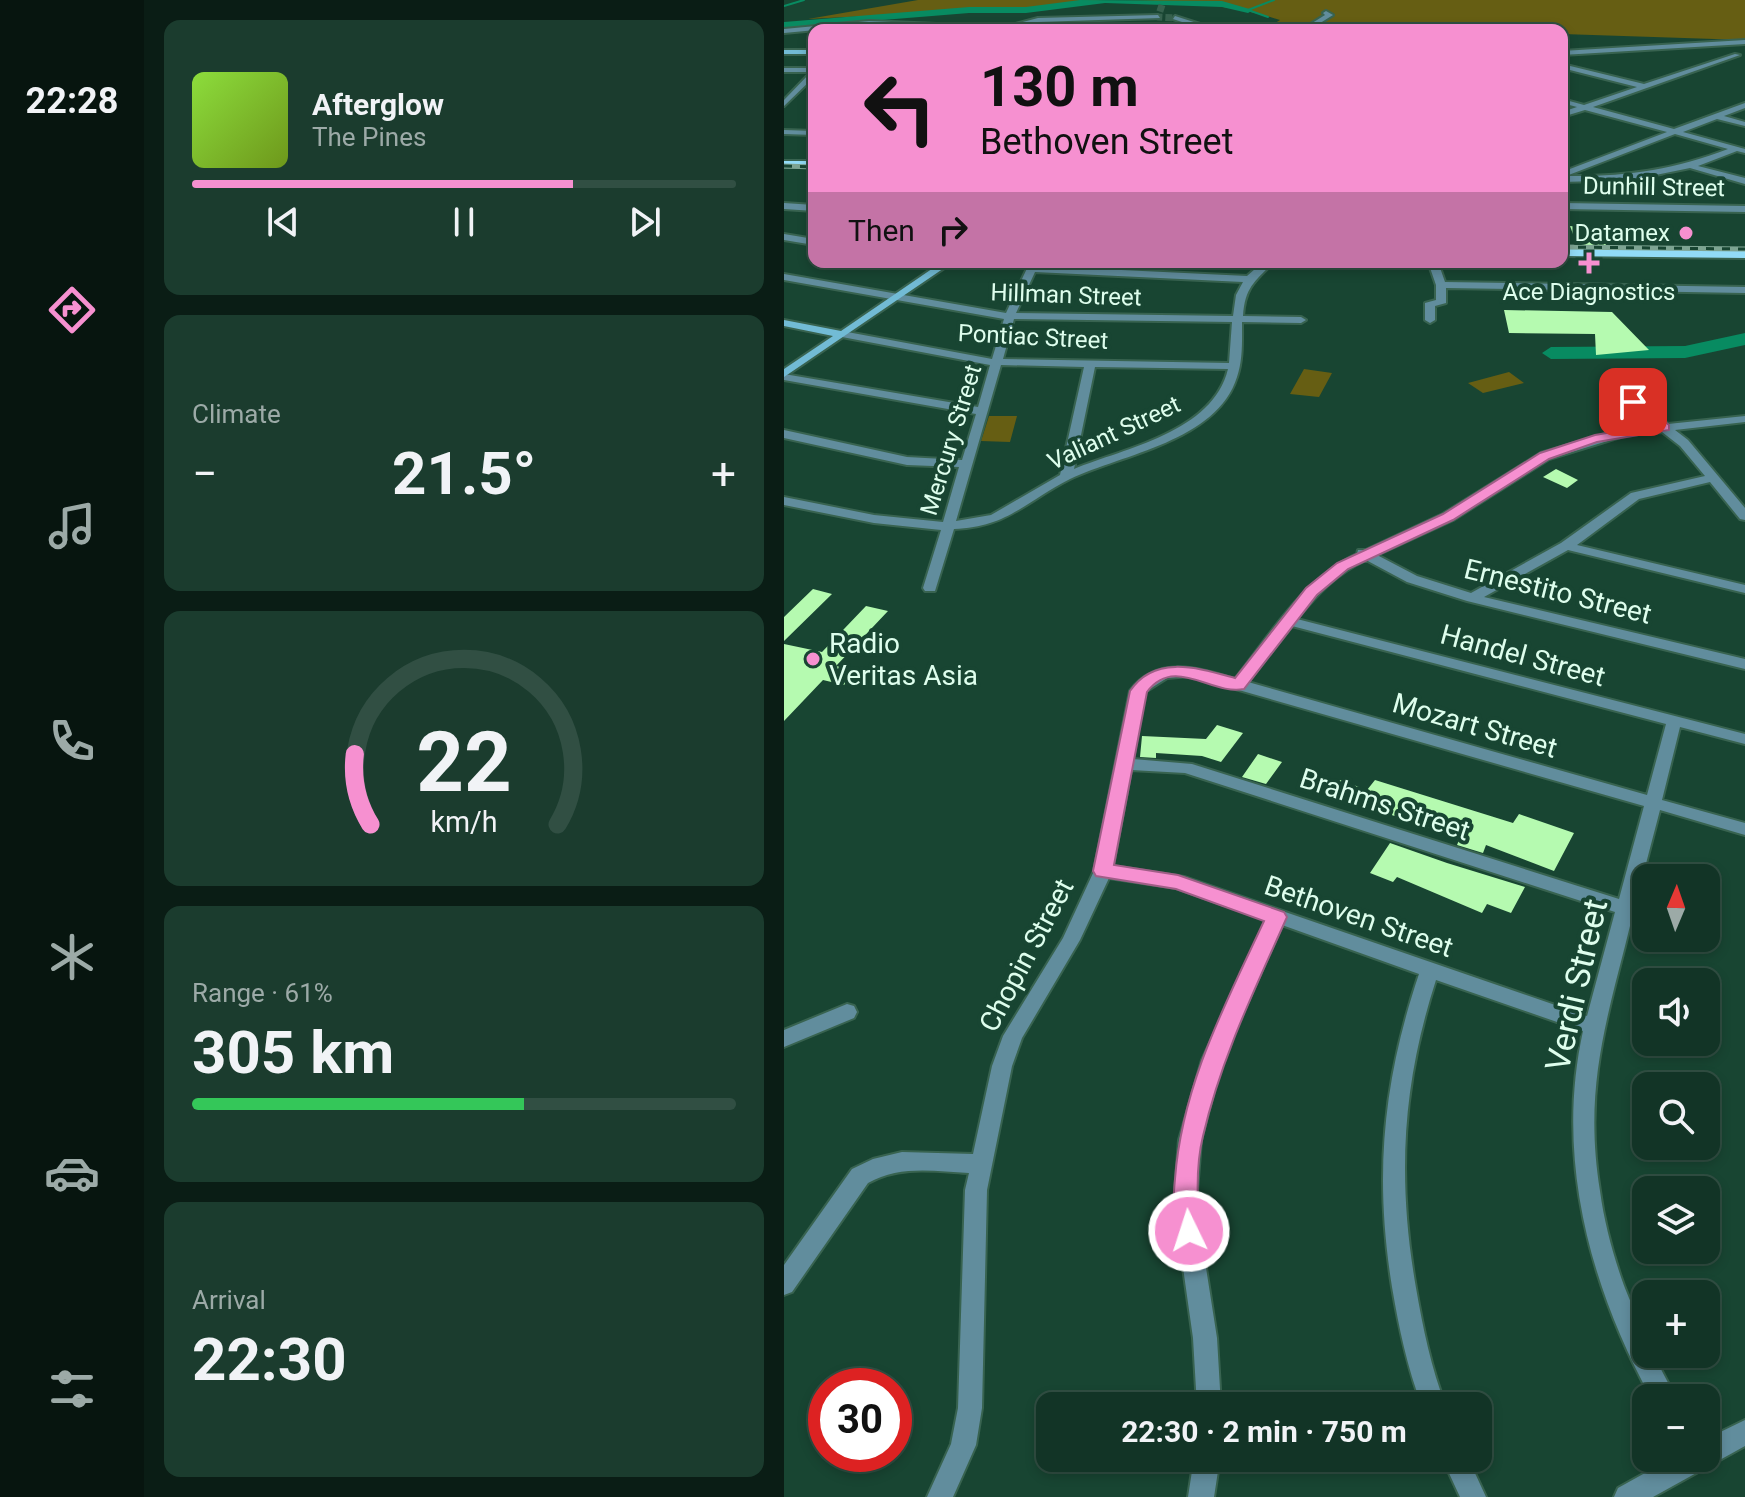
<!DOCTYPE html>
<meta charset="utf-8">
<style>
body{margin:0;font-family:Roboto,sans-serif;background:#1b3c2e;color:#f1f3f6;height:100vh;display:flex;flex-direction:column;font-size:30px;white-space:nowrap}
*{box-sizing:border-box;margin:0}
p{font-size:26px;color:#9caaa7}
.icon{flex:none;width:44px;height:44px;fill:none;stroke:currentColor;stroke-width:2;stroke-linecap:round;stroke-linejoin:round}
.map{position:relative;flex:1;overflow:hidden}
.details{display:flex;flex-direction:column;gap:20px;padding:20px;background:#0a1d15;width:640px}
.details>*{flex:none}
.top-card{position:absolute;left:24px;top:24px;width:760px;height:244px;border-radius:16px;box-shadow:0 4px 12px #0003,0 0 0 2px #314f43;background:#f690d0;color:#111;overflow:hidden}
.needle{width:52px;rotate:2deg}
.fabs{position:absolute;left:848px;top:864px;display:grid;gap:16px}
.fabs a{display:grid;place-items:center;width:88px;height:88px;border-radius:16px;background:#123426;box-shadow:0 4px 12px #0003,0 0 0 2px #314f43;font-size:40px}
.speed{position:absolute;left:24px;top:1368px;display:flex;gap:16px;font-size:40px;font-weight:700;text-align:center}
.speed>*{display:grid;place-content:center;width:104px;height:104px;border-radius:50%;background:#123426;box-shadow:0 4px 12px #0003,0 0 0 2px #314f43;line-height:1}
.speed .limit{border:12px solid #d22;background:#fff;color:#111}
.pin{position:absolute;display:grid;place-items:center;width:68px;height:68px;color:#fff;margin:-34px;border-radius:16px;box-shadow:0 4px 12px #0006}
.me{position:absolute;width:88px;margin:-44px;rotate:356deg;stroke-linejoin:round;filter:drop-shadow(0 0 6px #0008)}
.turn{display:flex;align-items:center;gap:28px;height:168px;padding:0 40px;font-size:36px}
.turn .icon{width:104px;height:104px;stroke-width:2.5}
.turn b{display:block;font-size:56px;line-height:68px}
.then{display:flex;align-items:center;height:76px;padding:0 40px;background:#0003;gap:16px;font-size:30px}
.big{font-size:60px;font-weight:700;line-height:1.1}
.details .card{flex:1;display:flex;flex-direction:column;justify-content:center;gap:12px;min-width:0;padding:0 28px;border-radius:16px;background:#1b3c2e}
.details .dial{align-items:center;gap:0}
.dial svg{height:208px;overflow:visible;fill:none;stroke:#314f43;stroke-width:7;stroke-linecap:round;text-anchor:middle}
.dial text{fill:#f1f3f6;stroke:none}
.song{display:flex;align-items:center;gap:24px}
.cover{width:96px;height:96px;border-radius:12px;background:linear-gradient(135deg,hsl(90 70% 55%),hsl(80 70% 35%))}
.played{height:8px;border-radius:4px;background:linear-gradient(90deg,#f690d0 70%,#314f43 70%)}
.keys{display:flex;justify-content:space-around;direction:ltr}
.heat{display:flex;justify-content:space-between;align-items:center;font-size:44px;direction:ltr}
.charge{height:12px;border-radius:6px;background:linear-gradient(90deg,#34c759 61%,#314f43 0)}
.trip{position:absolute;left:252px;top:1392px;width:456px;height:80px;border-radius:16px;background:#123426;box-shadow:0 4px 12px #0003,0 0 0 2px #314f43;font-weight:700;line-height:80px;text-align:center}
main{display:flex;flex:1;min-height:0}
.tab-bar{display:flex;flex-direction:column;width:144px;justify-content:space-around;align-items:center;background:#07150f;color:#9caaa7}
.tab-bar .icon{width:56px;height:56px}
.tab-bar .selected{color:#f690d0}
.tab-bar b{font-size:36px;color:#f1f3f6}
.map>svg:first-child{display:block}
.green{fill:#665e13}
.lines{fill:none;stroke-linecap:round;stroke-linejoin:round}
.stream{stroke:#088b61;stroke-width:2}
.river{fill:#088b61;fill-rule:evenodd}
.building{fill:#b5fab0}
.street-tunnel{stroke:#36614e;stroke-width:7;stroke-dasharray:7 3;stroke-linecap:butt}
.street-casing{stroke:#386350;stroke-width:4}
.secondary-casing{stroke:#386350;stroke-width:4}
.primary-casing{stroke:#386350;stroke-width:4}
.street{fill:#618d9d;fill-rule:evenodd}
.secondary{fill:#72bbd5;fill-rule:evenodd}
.primary{fill:#92dbf6;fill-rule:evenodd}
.rail-casing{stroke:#7da492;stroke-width:5}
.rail{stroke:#184532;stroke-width:3;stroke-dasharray:8;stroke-linecap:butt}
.route{fill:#f690d0;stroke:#a05e87;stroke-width:2}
.poi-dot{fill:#f690d0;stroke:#184532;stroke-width:3}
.labels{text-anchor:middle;stroke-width:8;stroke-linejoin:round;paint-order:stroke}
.far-street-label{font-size:24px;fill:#defeed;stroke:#184532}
.far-poi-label{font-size:24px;fill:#defeed;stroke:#184532;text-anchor:end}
.street-label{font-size:28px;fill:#defeed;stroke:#184532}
.poi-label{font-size:28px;fill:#defeed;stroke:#184532;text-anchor:start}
.near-street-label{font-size:34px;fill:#defeed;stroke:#184532}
</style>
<main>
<nav class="tab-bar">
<b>22:28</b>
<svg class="icon selected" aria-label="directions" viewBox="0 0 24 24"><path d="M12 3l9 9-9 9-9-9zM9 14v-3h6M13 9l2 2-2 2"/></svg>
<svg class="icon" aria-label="music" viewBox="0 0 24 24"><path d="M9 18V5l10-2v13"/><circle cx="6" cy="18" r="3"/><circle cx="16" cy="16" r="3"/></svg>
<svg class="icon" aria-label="phone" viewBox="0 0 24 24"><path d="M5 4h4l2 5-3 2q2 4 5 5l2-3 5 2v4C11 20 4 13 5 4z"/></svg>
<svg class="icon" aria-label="climate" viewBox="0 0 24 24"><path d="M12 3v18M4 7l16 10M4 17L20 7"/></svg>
<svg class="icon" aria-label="car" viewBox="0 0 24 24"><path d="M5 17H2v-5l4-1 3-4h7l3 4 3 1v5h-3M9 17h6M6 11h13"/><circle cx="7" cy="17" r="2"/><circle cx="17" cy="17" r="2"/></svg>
<svg class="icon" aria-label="filters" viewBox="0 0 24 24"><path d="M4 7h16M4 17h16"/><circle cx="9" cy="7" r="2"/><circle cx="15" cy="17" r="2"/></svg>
</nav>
<section class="details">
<div class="card">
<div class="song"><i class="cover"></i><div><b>Afterglow</b><p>The Pines</p></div></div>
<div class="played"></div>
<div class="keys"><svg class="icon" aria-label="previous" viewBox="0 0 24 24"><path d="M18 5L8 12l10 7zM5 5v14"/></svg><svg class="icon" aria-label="pause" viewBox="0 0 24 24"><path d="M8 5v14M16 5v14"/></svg><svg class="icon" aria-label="next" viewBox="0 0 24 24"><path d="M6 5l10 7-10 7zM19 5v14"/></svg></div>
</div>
<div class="card"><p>Climate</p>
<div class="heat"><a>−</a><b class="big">21.5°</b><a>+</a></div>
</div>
<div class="card dial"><svg viewBox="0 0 100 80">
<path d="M14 69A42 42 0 1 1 86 69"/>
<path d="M14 69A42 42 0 0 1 8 42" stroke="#f690d0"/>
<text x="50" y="56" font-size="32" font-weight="700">22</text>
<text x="50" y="72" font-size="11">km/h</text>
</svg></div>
<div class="card"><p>Range · 61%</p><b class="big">305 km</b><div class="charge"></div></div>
<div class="card"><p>Arrival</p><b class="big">22:30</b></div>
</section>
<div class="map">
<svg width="961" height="1497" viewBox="0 0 961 1497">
<rect width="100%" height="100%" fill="#184532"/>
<path class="green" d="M134,0H961V40L778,34V30L485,27L496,20C440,2 378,0 319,0C295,2 241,18 221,9L24,19Z
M520,369L548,373L535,397L506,394Z
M725,372L740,383L699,393L684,383Z
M205,416H233L226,442L197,441Z"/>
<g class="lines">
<path class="stream" d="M0,6L20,0
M464,10L490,0
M464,10L484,17"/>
<path class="river" d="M296,0L438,1L469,10L464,13L438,7L321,3L242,13H185L0,28V22L185,7H242Z
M961,333V345L901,358L767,359L758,353L767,347L901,346Z"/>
</g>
<path class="building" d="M786,226L815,229L822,245H793Z
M720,310L828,312L865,350L812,355L811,334L725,333Z
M772,469L794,480L783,488L759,477Z
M29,589L48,594L0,641V617Z
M82,606L104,611L52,666L73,671L60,685L39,680L0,721V644L38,652Z
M433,725L459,733L437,762L418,756L372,753V758L356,757L358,736L422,739Z
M474,754L498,762L482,784L458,777Z
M556,780L583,790L591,780L729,823L735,814L790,833L770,871L702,845L699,853L673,845L675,840L637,825L546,794Z
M606,843L663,863L741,887L727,913L703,904L698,913L613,877L609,882L586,873Z"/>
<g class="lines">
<path class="street-tunnel" d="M378,5L374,17L391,18"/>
<defs>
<path id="street" d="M542,11L549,15L525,30H517L541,15L539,13Z
M374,15L376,18L254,22L230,28L232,30L85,25L0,33V29L85,21L220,27L254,18Z
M391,16L416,24L417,25L414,30H408L410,26L389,19Z
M961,40V44L778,55V51Z
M951,54L956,55L809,107L890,129L961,103V108L940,116L961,122V126L933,119L899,132L961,149V153L953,151L914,166L961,178V184L906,168L847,180L778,182V172L883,132L801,110L778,117V112L793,107L778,103V99L800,105L853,87L778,68V64L860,84ZM891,134L944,149C890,170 839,177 782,176Z
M0,68H30V77L0,106V100L27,72H0Z
M0,130L30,131V135L0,134Z
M0,203L30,205V211L0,209Z
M778,203L961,206V212L778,209Z
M0,234L30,239V245L0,240Z
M143,262H164L166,264L161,267Z
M246,262H256L254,266L463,276L479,262H490C471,281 461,287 459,316L517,317L522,320L517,323L458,322C458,340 459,360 453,377C433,441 339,454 286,479C242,501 224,527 170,529L151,591H141L139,588L157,530L90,523L0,505V497L90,515L159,522L175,467L123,465L0,438V430L123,457L178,460L192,414L0,380V374L194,407L206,365L58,337L53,334L58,331L208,359L220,319L0,280V274L222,313ZM251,272L459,282L452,295L449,316L232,313ZM230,319L448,322L445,363L219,359ZM217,365L300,367L276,475L207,515L172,521ZM311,367L444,369C429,432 341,448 290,469Z
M644,262H654L661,282L961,287V293L662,288V303L651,306V320L646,323L641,320V303L652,300V285Z
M849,399L884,424L961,416V422L891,430L904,440L961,508V520L956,519L926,482L855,499L793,545L961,585V593L784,550L700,597L961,659V669L683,601L623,582L582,560C553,573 533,594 513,619L961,734V744L896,727L878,800L961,823V835L876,810C864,856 852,901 841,946C818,1035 801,1098 816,1191C820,1221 828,1251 838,1280C846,1304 862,1329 862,1354H869L892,1398H867C806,1286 771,1158 799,1031L652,980C618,1085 613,1179 632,1288C639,1328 647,1368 662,1406H638C623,1367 615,1328 608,1287C590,1175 599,1081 635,974L498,925L438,1060L417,1140L412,1204L433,1338L437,1406H413L409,1338L390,1204L395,1140L418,1060L483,920L392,888L325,878L296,940L238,1038L228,1066L203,1190L198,1408L192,1445L169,1497H143L167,1444L174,1408L181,1190L185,1173C150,1171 115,1165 84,1183L8,1292L0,1295V1265L68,1169L89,1159L118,1152L189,1154L208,1066L219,1036L279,938L310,871L346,691C373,655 415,668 451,679C487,634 519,579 573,554L574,550H582L659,514L757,453L842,428L871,425L845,404V400ZM878,432L896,446L921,476L847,493L777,543L687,593L633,576L593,555L669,520L765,459L843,435ZM508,626L882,724L863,795L464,682ZM406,676L860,806L835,899L408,764L349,759L361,692L383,678ZM347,770L401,773L831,912L803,1016L400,877L329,866Z
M63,1004L70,1006L73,1012L70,1018L0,1047V1030Z
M961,1420V1446L869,1497H830L834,1488L888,1458H922V1439Z
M410,1458H436L430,1497H404Z
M658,1458H684L702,1497H676Z"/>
<path id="secondary" d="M0,50H30V54H0Z
M158,262H169L0,377V369L49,336L0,326V320L57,331Z"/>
<path id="primary" d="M0,161H30V167H0Z
M778,248L961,250V258L778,256Z"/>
</defs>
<use href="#street" class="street-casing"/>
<use href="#secondary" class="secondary-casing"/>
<use href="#primary" class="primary-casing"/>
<use href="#street" class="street"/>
<use href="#secondary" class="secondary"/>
<use href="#primary" class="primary"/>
<defs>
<path id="rail" d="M0,166L30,167
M778,247L961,249"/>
</defs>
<use href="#rail" class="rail-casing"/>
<use href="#rail" class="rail"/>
</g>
<path class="route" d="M844,399H854L885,425V430L813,442L765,459L669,520L564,569L533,595L460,689C428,696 391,655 363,692L330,865L394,875L500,912L503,917C471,989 437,1058 419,1136C414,1156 413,1182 414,1204C414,1217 420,1227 414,1239L405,1243L396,1239C388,1220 389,1200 391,1179C398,1085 441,1005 480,921L392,889L312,876L309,871L346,691C371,654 414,668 451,678L522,588L553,563L659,514L756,453L811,435L869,425L844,405Z"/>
<g class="poi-dot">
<circle cx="902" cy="233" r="8"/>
<path d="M801 251h8v8h8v8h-8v8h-8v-8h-8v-8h8z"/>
<circle cx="29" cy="659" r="8"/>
</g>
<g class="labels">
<g class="far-street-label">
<text transform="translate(870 187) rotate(1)" y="8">Dunhill Street</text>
<text transform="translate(282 295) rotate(2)" y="8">Hillman Street</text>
<text transform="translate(249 337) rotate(3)" y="8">Pontiac Street</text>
<text transform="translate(330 433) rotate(-25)" y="8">Valiant Street</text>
<text transform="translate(167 440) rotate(-73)" y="8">Mercury Street</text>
</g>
<g class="far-poi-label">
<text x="886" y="241">Datamex</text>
<text x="805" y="300" text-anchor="middle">Ace Diagnostics</text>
</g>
<g class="street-label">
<text transform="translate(774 591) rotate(14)" y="10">Ernestito Street</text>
<text transform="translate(739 655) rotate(15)" y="10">Handel Street</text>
<text transform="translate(691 725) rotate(16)" y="10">Mozart Street</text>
<text transform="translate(601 804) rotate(18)" y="10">Brahms Street</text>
<text transform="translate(575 916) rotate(19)" y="10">Bethoven Street</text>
<text transform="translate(242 955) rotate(-62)" y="10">Chopin Street</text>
</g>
<g class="poi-label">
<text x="45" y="653">Radio<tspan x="45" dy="32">Veritas Asia</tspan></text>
</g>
<g class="near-street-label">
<text transform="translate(792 985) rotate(-77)" y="12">Verdi Street</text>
</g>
</g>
</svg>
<div class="fabs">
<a><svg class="needle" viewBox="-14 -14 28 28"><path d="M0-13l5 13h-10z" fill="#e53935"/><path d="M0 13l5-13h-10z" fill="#9caaa7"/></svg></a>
<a><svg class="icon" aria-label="sound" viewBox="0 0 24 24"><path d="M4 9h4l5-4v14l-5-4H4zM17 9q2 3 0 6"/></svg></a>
<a><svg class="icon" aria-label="search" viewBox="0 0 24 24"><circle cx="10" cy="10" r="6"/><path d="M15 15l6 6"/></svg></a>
<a><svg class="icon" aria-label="layers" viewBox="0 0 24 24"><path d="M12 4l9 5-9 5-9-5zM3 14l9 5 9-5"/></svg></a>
<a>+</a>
<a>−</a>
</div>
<div class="speed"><div class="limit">30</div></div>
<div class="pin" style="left:849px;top:402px;background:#d93025"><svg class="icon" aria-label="arrive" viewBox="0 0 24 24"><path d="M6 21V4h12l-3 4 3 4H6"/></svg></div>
<svg class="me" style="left:405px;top:1231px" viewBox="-20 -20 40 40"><circle r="17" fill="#f690d0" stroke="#fff" stroke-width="3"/><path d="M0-11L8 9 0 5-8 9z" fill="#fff"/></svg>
<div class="trip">22:30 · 2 min · 750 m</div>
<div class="top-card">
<div class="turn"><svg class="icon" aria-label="left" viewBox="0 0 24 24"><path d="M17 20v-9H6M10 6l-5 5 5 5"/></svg><div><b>130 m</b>Bethoven Street</div></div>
<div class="then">Then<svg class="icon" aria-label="right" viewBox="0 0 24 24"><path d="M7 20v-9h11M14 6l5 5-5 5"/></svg></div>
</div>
</div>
</main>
